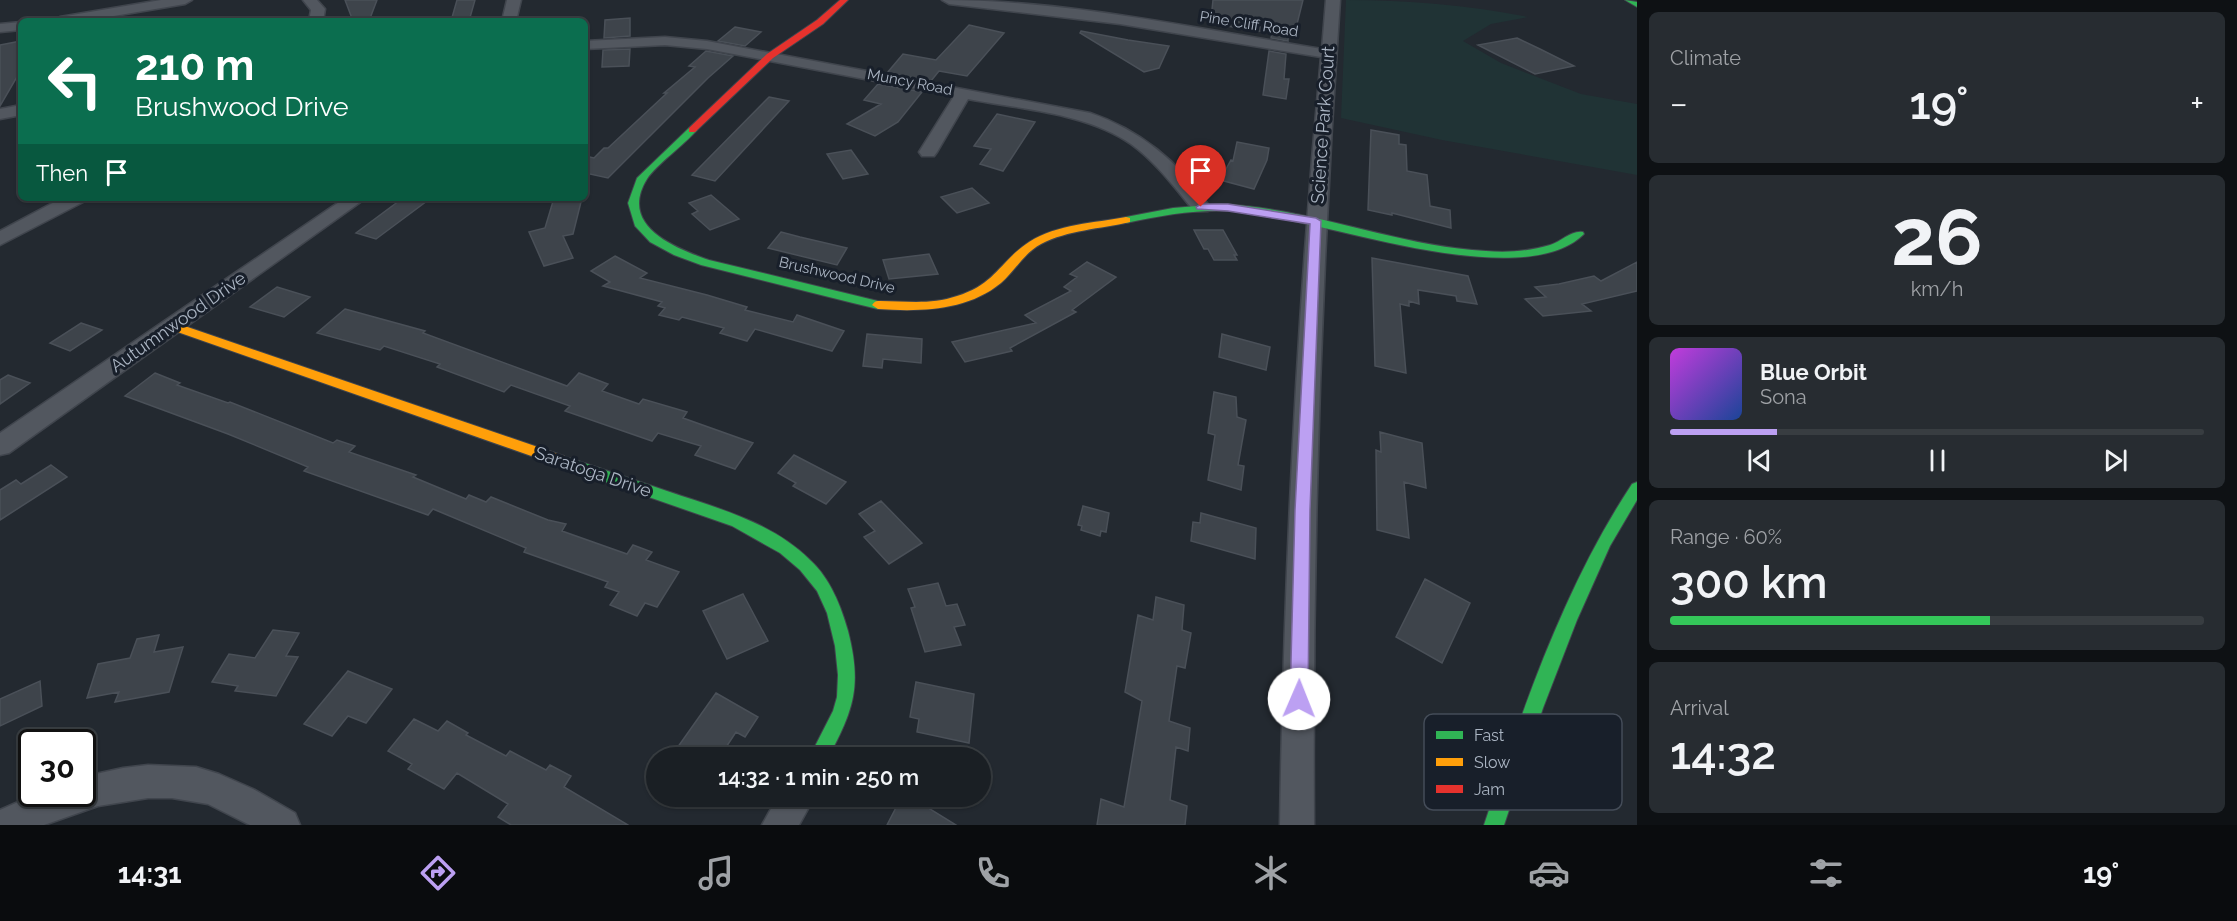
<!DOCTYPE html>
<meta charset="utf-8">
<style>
body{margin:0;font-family:Raleway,sans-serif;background:#272c31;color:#f1f3f6;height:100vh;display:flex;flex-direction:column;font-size:22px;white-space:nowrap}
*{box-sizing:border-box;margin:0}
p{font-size:20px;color:#9fa2a6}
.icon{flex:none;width:33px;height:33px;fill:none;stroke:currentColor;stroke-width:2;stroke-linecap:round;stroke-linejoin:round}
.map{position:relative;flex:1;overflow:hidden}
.panel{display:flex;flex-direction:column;gap:12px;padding:12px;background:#0e1114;width:600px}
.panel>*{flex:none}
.banner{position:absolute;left:18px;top:18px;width:570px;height:183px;border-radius:9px;box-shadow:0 2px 4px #0004,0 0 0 2px #383d41;background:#0b6e4f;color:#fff;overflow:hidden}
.speed{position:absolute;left:18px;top:729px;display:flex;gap:12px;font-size:30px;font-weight:700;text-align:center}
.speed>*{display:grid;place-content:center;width:78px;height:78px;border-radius:50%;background:#1a1f24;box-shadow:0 2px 4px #0004,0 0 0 2px #383d41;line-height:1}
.speed .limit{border:3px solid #111;border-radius:9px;background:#fff;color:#111}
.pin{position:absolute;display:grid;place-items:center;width:51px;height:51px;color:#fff;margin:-62px -26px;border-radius:50% 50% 50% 0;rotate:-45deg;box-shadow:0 0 6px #0007}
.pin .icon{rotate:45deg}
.me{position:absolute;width:66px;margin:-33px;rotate:1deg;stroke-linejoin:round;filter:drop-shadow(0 0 4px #0008)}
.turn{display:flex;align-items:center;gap:21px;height:126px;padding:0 18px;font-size:27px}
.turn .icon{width:78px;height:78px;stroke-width:2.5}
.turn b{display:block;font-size:42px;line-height:51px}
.then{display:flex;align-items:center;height:57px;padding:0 18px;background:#0003;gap:12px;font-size:22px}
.big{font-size:45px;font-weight:600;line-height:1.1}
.panel .card{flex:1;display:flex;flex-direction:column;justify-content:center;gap:9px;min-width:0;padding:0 21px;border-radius:9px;background:#272c31}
.panel .dial{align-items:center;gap:0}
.dial b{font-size:78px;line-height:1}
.song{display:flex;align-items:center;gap:18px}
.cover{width:72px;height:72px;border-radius:9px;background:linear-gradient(135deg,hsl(290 70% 55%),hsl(220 70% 35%))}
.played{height:6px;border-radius:3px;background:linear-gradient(90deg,#bca0f2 20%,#383d41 20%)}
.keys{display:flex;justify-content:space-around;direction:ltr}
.heat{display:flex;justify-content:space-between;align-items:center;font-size:33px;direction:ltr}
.charge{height:9px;border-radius:4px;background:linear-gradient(90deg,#34c759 60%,#383d41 0)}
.trip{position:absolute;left:646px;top:747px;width:345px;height:60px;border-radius:30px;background:#1a1f24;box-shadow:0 2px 4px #0004,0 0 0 2px #383d41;font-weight:600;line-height:60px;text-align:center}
.menu{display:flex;height:96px;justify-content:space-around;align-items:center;background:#0a0c0e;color:#9fa2a6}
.menu .icon{width:42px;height:42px}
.menu .current{color:#bca0f2}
.menu b{font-size:27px;color:#f1f3f6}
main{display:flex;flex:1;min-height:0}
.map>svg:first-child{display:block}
.green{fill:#203335}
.building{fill:#3e444b;stroke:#4a5058;stroke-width:1.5}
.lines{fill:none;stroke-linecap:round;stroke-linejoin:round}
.street-casing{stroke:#40454d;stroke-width:3}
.fast-casing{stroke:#40454d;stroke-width:2}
.slow-casing{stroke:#40454d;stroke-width:2}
.jam-casing{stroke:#40454d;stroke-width:2}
.street{fill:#52575f;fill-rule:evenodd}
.fast{fill:#30b455;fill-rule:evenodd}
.slow{fill:#ff9f0a;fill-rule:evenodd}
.jam{fill:#e5322d;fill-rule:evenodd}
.route{fill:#bca0f2;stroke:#7a689d;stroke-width:1.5}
.labels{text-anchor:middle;stroke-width:6;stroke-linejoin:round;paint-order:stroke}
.far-street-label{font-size:15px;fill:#abb5c3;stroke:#181f2a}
.street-label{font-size:18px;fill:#abb5c3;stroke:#181f2a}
.key{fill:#181f2a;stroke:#444c58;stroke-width:1.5}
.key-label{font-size:16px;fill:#abb5c3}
</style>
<main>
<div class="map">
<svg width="1637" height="825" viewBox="0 0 1637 825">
<rect width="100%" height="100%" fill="#232930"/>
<path class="green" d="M1346,0C1409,0 1467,5 1528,17L1491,24L1463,41L1501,63L1581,94L1637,104V175L1442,140L1341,118Z"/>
<path class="building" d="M345,0H377L369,21H353Z
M457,0H475L469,21H451Z
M1213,0H1303L1294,36L1288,34V41L1271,38L1272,33L1226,26L1227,21L1211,19Z
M630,18V36L604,38L605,20Z
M969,25L1004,33L967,76L939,71L931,81L887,73L903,54L936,60Z
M735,27L761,32L745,46L718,41Z
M1081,31L1128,40L1169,46L1159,68L1144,72L1080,33Z
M1517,38L1540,49L1574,66L1535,74L1478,45Z
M21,41V70L0,106V45Z
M630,49L629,66L602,67L603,50Z
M706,51L733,56L708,78L608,178L585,173V156L594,158L604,148H608L667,93H664L695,67L689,66Z
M1269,51L1286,54L1284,79H1289L1286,99L1263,95Z
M878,84L922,92L898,122L875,136L847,124L881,104L864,100Z
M769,97L789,101L715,181L692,175Z
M997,114L1035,122L1003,171L980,164L991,149L974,146Z
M1371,130L1399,135V144L1406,145L1407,171L1427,175L1430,206L1450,210L1451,228L1392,213V215L1368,210Z
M1237,142L1269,148L1267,160L1254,189L1220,180L1231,160L1233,161Z
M851,150L868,174L843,179L827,154Z
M972,188L989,203L957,213L941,197Z
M711,195L739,219L710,230L692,214L698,211L689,203Z
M403,198H431L376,239L356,233Z
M554,198H582L573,234L563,236L573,258L544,266L529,232L545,228Z
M1194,230H1223L1237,255H1234L1237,260H1214L1208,249H1204Z
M781,232L800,237L847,248L837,265L768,248Z
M929,254L938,274L889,279L883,260Z
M615,256L647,273L640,278L707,295L747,307L745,310L793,322L797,315L844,331L832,351L755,329L747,341L720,333L724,328L682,317L679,320L659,315L665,308L658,306L662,302L603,286L610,282L591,271Z
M1372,258L1468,276L1477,304L1457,301L1456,296L1418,290L1419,304L1409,301V306L1400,304L1406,373L1375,366Z
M1087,262L1116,277L1072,310L1076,312L1010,348L1012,351L965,362L952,342L1036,323L1025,315L1071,291L1064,287L1077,277L1070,274Z
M1637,262V291L1582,304L1591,311L1543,316L1525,299L1546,297L1535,287L1559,284L1594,276L1601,281Z
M277,287L310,297L284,317L250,307Z
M345,309L425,331L423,333L567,386L579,373L608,384L602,391L639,404L643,399L687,412L683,418L753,443L735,469L695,455L701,446L658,433L652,441L565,411L570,406L511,385L504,392L437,367L440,364L384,346L380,350L317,333Z
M81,323L102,330L70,351L50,343Z
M867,334L922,339L921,363L883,359L882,368L863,366Z
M1222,334L1270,347L1266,370L1219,357Z
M155,373L180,383L177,385L228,403L230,402L333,443L337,440L355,446L349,452L416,475L413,477L466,499L469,495L486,502L491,497L548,520L566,524L562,531L627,554L633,545L652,552L646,560L679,572L657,607L645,603L637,616L610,605L619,592L605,587L608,582L524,552L526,548L433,509L428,515L304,471L308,467L228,434L125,396Z
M8,375L30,383L0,404V380Z
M1214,392L1236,397L1237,417L1246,420L1238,465L1244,466L1241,490L1208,480L1215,435L1208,433Z
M1380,432L1422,443L1426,488L1404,482L1409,538L1377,530L1376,450L1381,452Z
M794,455L846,482L826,504L793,486L796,483L778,473Z
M51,465L67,477L0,520V490L16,480L21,484Z
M881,501L922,543L889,564L864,537L875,531L859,514Z
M1083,506L1109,513L1106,532L1101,531L1100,536L1081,530L1082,526L1078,525Z
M1201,513L1256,528L1255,559L1191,541L1193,522L1200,523Z
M1425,579L1470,603L1442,663L1396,637Z
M938,583L946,606L957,604L965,625L954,627L961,645L925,652L911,608L915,607L908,589Z
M743,594L768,641L727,659L703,611Z
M1156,597L1184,605L1182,630L1191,633L1185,668L1177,666L1169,721L1190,728L1188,751L1176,747L1170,800L1187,806L1185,825H1097L1101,799L1124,807L1142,701L1125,692L1138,615L1153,620Z
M273,630L299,633L286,656L298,657L276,696L235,691L238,686L212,682L229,654L255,658Z
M159,635L154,652L183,647L169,692L115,702L119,692L87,698L98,664L130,658L137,639Z
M348,671L392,689L366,723L348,716L332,736L304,724Z
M40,681L42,706L0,726V699Z
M916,682L974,694L969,743L917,732L919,719L910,717Z
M716,693L758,717L745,737L736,732L719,758H670Z
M414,719L438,731L447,721L468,733L466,735L506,756L510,751L546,770L550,765L571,776L564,787L628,825H511L498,817L508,804L457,773L444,789L408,769L412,764L388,751Z
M902,796H909L956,825H887Z"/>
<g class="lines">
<defs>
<path id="street" d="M161,0H192L185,4L84,21H53L60,17Z
M303,0H317L325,9L323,21H309L311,10Z
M507,0H521L516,21H502Z
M942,0C1067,0 1198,29 1322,49L1326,0H1340C1321,275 1312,549 1314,825H1280C1284,569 1297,313 1321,57L1120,24L949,4Z
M21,22V30L0,32V24Z
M665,37L707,41L1090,113C1140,130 1180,163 1210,207L1208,211H1194C1175,188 1156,162 1131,144C1087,113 1020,109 968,99L937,152L934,156H922L919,152L954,96L707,49L665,45L585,49V41Z
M21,105V115L0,119V109Z
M62,198H85L83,202L0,245V231Z
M345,198H366L9,453L0,455V433Z
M148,765L196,767L219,774L253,789L295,813L300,825H250L208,804L172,798H148L98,806L44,825H0V810L36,794H82V777L123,768Z
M778,796H815L799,825H762Z"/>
<path id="fast" d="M1625,0L1637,2V7Z
M689,128L697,130C684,145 656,165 647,179C618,226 675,248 709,260L882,302L884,305L882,308L878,309L853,303L701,265L674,255L650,242L635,226L628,203L637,178Z
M1221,204C1311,208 1396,246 1486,251C1508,253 1529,251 1550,245C1561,242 1571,230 1583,232L1584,234C1524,294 1329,223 1253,213C1210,207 1168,214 1126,223L1121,220L1126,217L1173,208Z
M559,455C595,466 631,479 667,491C717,508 772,522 810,560C830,578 841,606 848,631C862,686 854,709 828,758H809L833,711L837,697L838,675L835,646L827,613L817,591L800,570L780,553L732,526L554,464L552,460L554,456Z
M1637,482V500L1610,546L1577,620L1543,708L1504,825H1484C1523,708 1564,587 1632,484Z"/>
<path id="slow" d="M1126,217L1130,218V222C1100,229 1068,230 1041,244C1024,253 1015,271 1001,283C967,311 920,312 878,309L872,305C875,302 874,301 880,301C906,301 931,305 957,296C996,284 1000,261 1029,242C1057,224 1095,223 1126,217Z
M173,322L564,456L566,460L564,464H554L169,329L167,326Z"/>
<path id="jam" d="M840,0H848L823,24L773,58L695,132H689V128L767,54L817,20Z"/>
</defs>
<use href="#street" class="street-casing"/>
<use href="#fast" class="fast-casing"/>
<use href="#slow" class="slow-casing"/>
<use href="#jam" class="jam-casing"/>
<use href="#street" class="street"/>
<use href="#fast" class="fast"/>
<use href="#slow" class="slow"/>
<use href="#jam" class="jam"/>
</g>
<path class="route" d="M1201,204H1228L1316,218L1321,221L1310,510L1308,699L1305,705L1299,708L1293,705L1290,699L1295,510L1310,224L1228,211L1197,209L1196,207Z"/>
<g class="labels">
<g class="far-street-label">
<text transform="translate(1249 24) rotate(9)" y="5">Pine Cliff Road</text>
<text transform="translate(910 82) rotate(11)" y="5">Muncy Road</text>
<text transform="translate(837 275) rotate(13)" y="5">Brushwood Drive</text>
</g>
<g class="street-label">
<text transform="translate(1323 125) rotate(-86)" y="6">Science Park Court</text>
<text transform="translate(178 322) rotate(-35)" y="6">Autumnwood Drive</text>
<text transform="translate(593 472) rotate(19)" y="6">Saratoga Drive</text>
</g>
</g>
<rect x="1424" y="714" width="198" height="96" rx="9" class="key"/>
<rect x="1436" y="731" width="27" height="8" fill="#30b455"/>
<rect x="1436" y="758" width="27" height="8" fill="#ff9f0a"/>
<rect x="1436" y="785" width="27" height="8" fill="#e5322d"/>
<g class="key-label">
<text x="1474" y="741">Fast</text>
<text x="1474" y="768">Slow</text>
<text x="1474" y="795">Jam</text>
</g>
</svg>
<div class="speed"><div class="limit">30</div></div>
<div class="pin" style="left:1201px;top:207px;background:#d93025"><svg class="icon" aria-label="arrive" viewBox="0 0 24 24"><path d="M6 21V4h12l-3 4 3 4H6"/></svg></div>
<svg class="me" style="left:1299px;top:699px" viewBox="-20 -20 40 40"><circle r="19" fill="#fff"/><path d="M0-13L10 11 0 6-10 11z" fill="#bca0f2"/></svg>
<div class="trip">14:32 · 1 min · 250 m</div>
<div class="banner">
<div class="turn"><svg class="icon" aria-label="left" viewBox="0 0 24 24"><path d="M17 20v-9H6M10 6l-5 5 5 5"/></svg><div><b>210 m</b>Brushwood Drive</div></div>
<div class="then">Then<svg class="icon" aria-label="arrive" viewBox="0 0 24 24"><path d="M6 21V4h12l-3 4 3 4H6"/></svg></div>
</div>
</div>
<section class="panel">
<div class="card"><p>Climate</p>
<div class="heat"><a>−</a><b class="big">19°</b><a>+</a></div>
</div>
<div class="card dial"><b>26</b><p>km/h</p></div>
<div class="card">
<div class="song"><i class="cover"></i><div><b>Blue Orbit</b><p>Sona</p></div></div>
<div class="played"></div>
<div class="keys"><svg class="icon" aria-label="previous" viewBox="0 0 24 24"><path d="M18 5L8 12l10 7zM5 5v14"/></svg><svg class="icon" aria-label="pause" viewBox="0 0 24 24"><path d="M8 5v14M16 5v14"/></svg><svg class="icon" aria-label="next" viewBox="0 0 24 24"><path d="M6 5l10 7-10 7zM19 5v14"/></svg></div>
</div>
<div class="card"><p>Range · 60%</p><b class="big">300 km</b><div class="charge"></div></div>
<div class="card"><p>Arrival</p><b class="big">14:32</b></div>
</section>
</main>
<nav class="menu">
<b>14:31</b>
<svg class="icon current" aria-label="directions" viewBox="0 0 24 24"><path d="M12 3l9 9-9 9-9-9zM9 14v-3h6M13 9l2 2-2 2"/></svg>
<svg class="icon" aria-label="music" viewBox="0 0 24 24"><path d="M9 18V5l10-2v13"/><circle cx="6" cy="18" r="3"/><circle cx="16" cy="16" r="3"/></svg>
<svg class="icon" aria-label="phone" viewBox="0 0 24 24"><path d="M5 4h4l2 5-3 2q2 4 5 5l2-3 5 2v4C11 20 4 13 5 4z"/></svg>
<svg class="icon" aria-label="climate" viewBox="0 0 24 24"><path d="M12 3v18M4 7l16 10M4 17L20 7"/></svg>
<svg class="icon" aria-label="car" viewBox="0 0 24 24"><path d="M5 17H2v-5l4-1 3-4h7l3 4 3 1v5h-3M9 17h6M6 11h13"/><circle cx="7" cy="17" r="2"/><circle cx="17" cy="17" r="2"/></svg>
<svg class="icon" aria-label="filters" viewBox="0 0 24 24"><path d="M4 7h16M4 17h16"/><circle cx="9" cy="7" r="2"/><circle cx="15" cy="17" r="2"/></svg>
<b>19°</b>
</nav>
